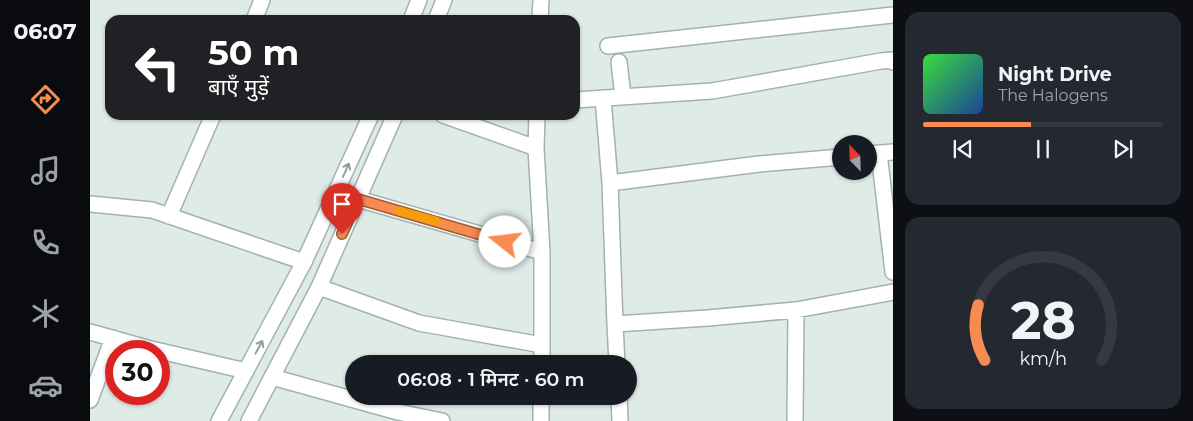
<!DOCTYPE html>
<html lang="hi">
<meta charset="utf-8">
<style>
body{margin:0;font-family:Montserrat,"Noto Sans Devanagari",sans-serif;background:#242831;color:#f1f3f6;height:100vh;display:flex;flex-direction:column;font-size:19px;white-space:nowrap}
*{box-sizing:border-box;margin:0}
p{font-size:16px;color:#9ea1a6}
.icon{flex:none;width:28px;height:28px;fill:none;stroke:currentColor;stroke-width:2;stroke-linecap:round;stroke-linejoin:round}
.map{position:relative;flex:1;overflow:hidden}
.details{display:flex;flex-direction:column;gap:12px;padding:12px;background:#0d0f14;width:300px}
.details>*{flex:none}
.banner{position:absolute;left:15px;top:15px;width:475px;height:105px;border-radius:15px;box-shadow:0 1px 4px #0004;background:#202124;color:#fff;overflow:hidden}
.needle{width:32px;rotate:337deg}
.controls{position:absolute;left:742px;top:135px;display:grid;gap:10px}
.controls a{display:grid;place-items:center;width:45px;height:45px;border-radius:50%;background:#171b24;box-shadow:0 1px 4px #0004;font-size:25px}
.speed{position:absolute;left:15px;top:340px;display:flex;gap:10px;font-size:25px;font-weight:700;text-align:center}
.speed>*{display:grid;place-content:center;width:65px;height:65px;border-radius:50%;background:#171b24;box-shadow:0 1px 4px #0004;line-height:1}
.speed .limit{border:8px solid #d22;background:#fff;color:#111}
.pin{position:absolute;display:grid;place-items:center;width:42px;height:42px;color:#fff;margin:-51px -21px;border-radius:50% 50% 50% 0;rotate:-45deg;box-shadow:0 0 5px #0007}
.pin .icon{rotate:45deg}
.me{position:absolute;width:55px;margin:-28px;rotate:286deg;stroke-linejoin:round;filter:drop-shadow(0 0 4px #0008)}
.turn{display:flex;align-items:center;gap:18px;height:105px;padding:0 20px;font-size:22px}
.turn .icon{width:65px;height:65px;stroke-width:2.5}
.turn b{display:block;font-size:35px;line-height:42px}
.details .widget{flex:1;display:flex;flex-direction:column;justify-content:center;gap:8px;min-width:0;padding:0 18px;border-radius:15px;background:#242831}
.details .dial{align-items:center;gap:0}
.dial svg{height:130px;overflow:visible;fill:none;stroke:#363941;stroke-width:7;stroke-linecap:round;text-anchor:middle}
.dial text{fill:#f1f3f6;stroke:none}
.song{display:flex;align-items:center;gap:15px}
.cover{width:60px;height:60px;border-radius:8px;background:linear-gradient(135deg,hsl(120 70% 55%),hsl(220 70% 35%))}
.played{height:5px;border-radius:2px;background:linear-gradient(90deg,#f78c51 45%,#363941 45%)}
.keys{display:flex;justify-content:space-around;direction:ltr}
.trip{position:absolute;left:255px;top:355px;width:292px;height:50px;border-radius:25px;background:#171b24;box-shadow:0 1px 4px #0004;font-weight:600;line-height:50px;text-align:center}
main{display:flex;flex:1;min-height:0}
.tab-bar{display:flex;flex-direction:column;width:90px;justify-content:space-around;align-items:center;background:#090b0e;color:#9ea1a6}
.tab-bar .icon{width:35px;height:35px}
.tab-bar .current{color:#f78c51}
.tab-bar b{font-size:22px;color:#f1f3f6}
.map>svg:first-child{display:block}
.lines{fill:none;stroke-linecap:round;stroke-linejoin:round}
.minor-casing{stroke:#a2b3af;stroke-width:18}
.tertiary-casing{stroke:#a2b3af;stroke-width:18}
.minor{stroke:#fff;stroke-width:15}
.tertiary{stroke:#fff;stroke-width:15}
.oneway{stroke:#909d9b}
.route-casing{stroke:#a15b35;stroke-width:12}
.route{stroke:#f78c51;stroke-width:9}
.slow{stroke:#f59e0b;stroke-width:9}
</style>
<main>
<nav class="tab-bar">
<b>06:07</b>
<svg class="icon current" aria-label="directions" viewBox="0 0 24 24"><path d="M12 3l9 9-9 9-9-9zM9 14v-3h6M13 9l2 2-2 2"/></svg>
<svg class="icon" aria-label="music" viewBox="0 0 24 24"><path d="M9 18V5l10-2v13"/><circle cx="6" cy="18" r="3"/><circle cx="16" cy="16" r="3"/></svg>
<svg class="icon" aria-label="phone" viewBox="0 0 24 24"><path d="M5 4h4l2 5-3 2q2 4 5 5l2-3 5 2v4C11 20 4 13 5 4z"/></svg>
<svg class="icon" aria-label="climate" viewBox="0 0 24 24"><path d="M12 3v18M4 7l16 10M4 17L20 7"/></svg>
<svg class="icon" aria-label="car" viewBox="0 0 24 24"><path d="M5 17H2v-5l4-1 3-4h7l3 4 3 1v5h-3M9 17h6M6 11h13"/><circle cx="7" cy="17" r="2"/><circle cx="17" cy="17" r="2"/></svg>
</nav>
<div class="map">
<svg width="803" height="421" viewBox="0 0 803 421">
<rect width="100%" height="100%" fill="#dfebe7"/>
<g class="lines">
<defs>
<path id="minor" d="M164,20L172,0
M450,20L451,0
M518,46L803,15
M529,62L533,97
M513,98L520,183L669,164L751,157
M485,100L622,91L791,61L802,60L803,62
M446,148L447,115
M789,153L803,272
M779,154L803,152
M520,183L525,324
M268,199L452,252L446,148L353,115
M0,204L62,210L214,262
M79,216L123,115
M229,287L329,323L452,345V252
M0,332L57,348L156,371
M452,364V345
M527,364L525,324L618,318L706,310L803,292
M182,377L308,412L352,421
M529,396L530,421
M0,400L23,338
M451,421V396
M705,421L706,310"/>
<path id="tertiary" d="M321,20L329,0
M346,20L354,0
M129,421L214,262L281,115
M159,421L229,287L305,115"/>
</defs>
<use href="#minor" class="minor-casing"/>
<use href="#tertiary" class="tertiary-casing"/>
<use href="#minor" class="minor"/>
<use href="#tertiary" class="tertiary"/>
</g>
<defs><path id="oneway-shaft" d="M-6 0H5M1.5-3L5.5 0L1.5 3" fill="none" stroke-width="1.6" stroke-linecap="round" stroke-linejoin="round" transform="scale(1.25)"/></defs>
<g class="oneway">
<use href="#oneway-shaft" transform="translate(256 170) rotate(-66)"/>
<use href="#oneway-shaft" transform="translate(169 347) rotate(-62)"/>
</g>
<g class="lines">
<defs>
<path id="route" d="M252,234L268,199L415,242"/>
</defs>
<use href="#route" class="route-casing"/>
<use href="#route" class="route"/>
<path class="slow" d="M309,211L346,221"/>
</g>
</svg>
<div class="controls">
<a><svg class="needle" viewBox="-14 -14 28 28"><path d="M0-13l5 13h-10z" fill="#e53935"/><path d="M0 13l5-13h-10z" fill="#9ea1a6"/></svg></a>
</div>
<div class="speed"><div class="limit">30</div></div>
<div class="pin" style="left:252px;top:234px;background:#d93025"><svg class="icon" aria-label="arrive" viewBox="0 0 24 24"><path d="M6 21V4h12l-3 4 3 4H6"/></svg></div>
<svg class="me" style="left:415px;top:242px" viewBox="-20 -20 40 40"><circle r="19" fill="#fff"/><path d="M0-13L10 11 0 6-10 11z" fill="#f78c51"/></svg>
<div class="trip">06:08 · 1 मिनट · 60 m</div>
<div class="banner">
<div class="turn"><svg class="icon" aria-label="left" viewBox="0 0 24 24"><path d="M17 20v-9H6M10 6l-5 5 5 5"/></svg><div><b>50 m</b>बाएँ मुड़ें</div></div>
</div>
</div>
<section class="details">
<div class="widget">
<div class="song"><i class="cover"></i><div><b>Night Drive</b><p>The Halogens</p></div></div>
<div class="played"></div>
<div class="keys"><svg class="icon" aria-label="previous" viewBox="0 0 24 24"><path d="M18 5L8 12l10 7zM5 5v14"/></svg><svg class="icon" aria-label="pause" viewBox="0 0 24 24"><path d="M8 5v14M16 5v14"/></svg><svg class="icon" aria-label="next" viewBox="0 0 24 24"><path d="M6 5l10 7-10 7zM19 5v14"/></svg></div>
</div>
<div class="widget dial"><svg viewBox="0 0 100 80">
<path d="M14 69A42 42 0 1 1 86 69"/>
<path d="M14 69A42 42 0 0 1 10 35" stroke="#f78c51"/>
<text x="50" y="56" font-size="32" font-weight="700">28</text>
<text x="50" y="72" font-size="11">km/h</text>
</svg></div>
</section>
</main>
